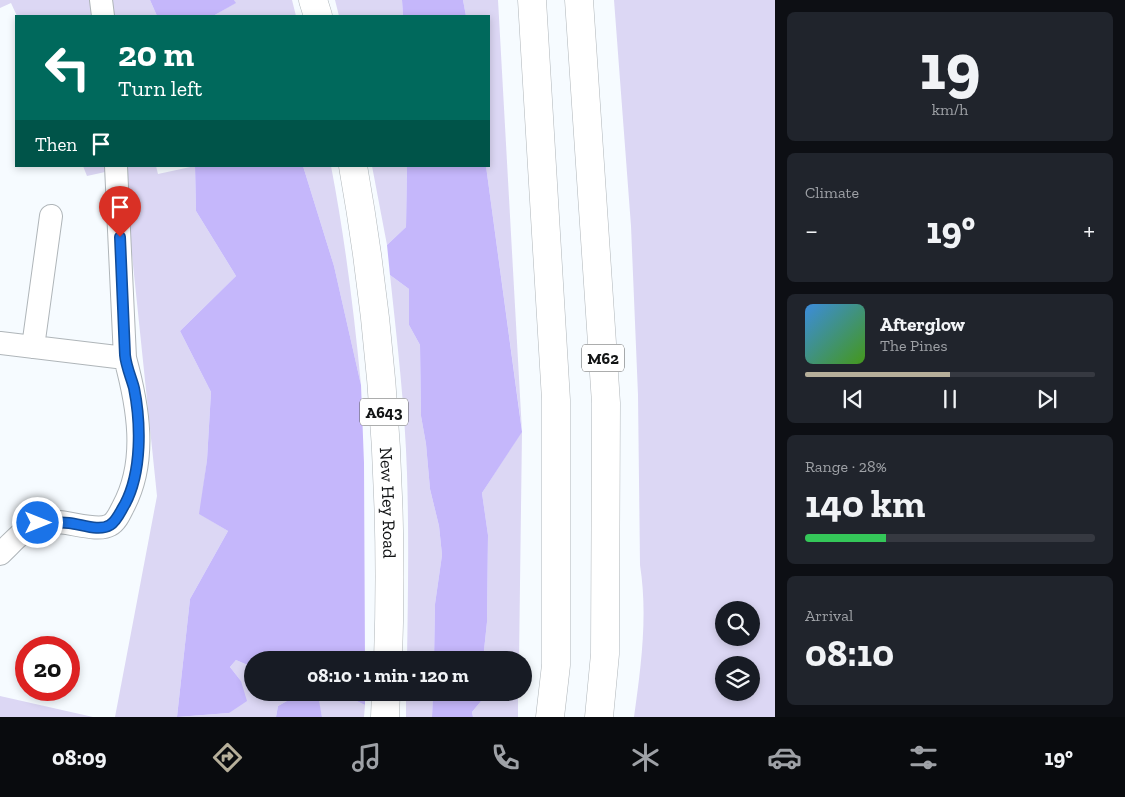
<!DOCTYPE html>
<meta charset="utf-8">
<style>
body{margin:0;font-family:"Zilla Slab",serif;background:#20242c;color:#f1f3f6;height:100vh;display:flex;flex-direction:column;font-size:19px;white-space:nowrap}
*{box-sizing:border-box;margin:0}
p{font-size:16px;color:#9ea1a6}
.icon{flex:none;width:28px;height:28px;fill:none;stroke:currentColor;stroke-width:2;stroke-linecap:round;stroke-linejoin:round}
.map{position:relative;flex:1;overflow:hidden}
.details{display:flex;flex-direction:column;gap:12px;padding:12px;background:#0d0f14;width:350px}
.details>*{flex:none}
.top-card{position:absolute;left:15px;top:15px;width:475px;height:152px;border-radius:0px;box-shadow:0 2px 8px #0003;background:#00695c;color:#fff;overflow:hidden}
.controls{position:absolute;left:715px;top:601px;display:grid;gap:10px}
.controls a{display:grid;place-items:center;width:45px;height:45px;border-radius:50%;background:#171b24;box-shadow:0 2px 8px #0003;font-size:25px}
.speed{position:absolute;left:15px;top:636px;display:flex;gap:10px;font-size:25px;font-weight:700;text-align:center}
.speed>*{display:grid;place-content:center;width:65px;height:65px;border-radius:50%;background:#171b24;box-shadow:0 2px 8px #0003;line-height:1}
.speed .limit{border:8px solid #d22;background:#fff;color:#111}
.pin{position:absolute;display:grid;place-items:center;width:42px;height:42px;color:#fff;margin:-51px -21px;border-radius:50% 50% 50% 0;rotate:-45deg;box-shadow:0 0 5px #0007}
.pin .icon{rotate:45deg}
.me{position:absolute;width:55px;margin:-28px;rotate:90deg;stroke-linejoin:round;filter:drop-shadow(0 0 4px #0008)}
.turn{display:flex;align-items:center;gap:18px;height:105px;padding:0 20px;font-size:22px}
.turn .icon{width:65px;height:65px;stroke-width:2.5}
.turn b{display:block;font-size:35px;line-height:42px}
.then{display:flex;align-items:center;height:48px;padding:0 20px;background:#0003;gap:10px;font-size:19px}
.big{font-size:38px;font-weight:800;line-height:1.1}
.details .card{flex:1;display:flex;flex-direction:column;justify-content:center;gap:8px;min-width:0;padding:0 18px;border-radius:8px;background:#20242c}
.details .dial{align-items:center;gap:0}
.dial b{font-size:65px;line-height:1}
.song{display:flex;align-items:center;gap:15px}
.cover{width:60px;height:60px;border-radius:8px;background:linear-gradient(135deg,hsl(210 70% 55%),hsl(100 70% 35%))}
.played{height:5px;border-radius:2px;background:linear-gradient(90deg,#b6af9a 50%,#363941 50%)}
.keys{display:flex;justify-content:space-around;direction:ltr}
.heat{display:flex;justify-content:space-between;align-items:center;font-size:28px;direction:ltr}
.charge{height:8px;border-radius:4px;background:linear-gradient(90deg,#34c759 28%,#363941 0)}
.trip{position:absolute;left:244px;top:651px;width:288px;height:50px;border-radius:25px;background:#171b24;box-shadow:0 2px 8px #0003;font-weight:800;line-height:50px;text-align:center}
.tab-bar{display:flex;height:80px;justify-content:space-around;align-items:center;background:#090b0e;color:#9ea1a6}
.tab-bar .icon{width:35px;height:35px}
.tab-bar .selected{color:#b6af9a}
.tab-bar b{font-size:22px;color:#f1f3f6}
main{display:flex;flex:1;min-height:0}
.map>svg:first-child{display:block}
.green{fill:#dcd7f4;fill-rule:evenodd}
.forest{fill:#c5b7fb}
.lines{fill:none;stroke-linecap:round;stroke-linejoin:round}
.minor-casing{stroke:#afb5b9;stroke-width:24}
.major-casing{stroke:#afb5b9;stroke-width:29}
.highway-casing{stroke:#afb5b9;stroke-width:29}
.minor{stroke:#fff;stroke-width:22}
.major{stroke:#fff;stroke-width:28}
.highway{stroke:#fff;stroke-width:28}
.route-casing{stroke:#114b97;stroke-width:12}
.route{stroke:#1a73e8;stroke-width:9}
.labels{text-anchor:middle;stroke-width:4;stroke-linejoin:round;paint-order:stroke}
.shield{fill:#fff;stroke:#595a5b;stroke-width:1}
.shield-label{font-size:16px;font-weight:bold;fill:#121415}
.street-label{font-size:18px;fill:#121415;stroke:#fff}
</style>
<main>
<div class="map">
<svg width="775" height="717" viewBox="0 0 775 717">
<rect width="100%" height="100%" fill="#f6fbff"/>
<path class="green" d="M0,0H150L157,16H17L11,3L0,8Z
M234,0H292L296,16H213L235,3Z
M335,0H402L403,16H339Z
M463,0H498L522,432L519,660H483L487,622L488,535L482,493L522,431L486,166H489V16H466Z
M614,0H775V717H634C641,667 648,615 640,565L638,395L631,226ZM724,610H751V638H724ZM724,665H751V692H724Z
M83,166H156L158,174L195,166L196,211L236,276L180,331L211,392L207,460L200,514L228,531L190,599L177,717L229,713L241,681L230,667L236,660L252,667V692L293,693L294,697L278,706L276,717H115L157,496L123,168L87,176Z
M303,166H331C345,239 354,312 361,385L334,266Z
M372,166H407L406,227L387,245Z
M390,275L409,289V325L420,345L421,416L426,444L430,489L439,526L442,555L435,604L434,660H407C408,598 409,535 407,473C405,407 397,341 390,275Z
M340,693L365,705L364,717H322L317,695Z
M406,693H433L432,717H406Z
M482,693H518V717H473L472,712L482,700Z
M0,696L93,717H0Z"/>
<path class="forest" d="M150,0H234L236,3L213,16H157Z
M402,0H463L466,16H403Z
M195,166H303L334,266L361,385L364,463L365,660H252V667L236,660L230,667L241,681L247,701L229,713L177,717L190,599L228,531L199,514L207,460L211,392L180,331L236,276L196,211Z
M407,166H486L522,432L482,493L488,535L487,622L483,660H434L435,604L442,555L439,526L430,489L426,444L421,416L420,345L409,325V289L390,275L387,245L406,227Z
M293,693H365V705L340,693L318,695L322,717H276L278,706L294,697Z
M433,693H482V700L472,712L473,717H432Z"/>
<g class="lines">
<defs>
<path id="minor" d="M101,0L103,16
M0,343L125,358L116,166
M33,347L51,216
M0,554C11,544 24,528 38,523C58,516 95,534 110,525C116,522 120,513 123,507C148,461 138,406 125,358"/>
<g id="major">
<path d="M313,0L318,16"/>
<path id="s1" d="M353,166C382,329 394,495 388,660"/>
<path d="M385,717L386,692"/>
</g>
<path id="highway" d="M532,0L556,400V665L550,717
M579,0L606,403L605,654L599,717"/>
</defs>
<use href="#minor" class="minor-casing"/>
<use href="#major" class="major-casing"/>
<use href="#highway" class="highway-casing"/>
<use href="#minor" class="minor"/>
<use href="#major" class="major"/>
<use href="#highway" class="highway"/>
</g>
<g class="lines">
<defs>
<path id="route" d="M38,523C49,522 58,522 69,523C81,524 99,532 110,525C117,521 121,510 125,504C142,472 141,423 134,388C131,377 126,366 125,355C123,316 122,276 120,237"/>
</defs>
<use href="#route" class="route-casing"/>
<use href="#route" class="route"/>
</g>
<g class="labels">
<g class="shield">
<rect x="582" y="344.5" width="42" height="27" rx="4"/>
<rect x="360" y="398.5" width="48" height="27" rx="4"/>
</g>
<g class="shield-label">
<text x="603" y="364">M62</text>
<text x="384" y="418">A643</text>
</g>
<g class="street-label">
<text dy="6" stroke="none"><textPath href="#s1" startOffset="339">New Hey Road</textPath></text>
</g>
</g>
</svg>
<div class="controls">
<a><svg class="icon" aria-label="search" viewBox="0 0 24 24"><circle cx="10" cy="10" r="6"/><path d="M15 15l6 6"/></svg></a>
<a><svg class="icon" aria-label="layers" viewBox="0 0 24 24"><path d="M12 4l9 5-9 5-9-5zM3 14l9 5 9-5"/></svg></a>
</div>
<div class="speed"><div class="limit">20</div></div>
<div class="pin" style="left:120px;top:237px;background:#d93025"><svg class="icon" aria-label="arrive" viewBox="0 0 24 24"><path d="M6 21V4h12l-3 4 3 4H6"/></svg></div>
<svg class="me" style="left:38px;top:523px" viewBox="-20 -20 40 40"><circle r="17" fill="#1a73e8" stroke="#fff" stroke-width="3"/><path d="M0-11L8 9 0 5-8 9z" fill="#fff"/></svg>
<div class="trip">08:10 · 1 min · 120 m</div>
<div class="top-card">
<div class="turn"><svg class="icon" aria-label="left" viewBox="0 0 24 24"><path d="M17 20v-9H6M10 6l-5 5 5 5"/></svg><div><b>20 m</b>Turn left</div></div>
<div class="then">Then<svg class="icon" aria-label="arrive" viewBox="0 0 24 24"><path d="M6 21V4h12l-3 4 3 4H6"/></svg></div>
</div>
</div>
<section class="details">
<div class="card dial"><b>19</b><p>km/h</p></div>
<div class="card"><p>Climate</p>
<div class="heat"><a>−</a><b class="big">19°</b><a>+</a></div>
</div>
<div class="card">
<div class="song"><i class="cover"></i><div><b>Afterglow</b><p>The Pines</p></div></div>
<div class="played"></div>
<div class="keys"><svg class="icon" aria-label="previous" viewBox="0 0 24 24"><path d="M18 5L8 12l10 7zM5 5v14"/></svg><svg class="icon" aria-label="pause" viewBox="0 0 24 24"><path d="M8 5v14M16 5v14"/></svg><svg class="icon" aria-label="next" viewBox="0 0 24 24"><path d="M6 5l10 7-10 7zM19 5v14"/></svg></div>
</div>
<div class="card"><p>Range · 28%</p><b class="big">140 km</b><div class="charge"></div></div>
<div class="card"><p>Arrival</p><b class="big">08:10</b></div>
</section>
</main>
<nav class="tab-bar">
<b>08:09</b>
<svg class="icon selected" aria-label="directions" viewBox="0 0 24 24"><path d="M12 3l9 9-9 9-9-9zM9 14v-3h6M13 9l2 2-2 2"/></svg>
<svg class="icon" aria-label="music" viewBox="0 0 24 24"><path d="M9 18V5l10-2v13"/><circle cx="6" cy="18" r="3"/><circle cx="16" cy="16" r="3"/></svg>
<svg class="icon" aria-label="phone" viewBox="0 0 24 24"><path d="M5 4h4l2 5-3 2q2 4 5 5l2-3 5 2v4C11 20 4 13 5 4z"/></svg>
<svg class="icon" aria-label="climate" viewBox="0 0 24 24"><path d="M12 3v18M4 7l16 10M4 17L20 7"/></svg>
<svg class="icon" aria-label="car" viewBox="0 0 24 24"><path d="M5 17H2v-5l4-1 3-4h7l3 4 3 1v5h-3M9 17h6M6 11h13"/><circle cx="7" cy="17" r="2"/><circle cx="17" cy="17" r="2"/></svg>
<svg class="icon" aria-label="filters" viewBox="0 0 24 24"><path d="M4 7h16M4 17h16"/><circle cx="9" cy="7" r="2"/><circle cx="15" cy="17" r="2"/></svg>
<b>19°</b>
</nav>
